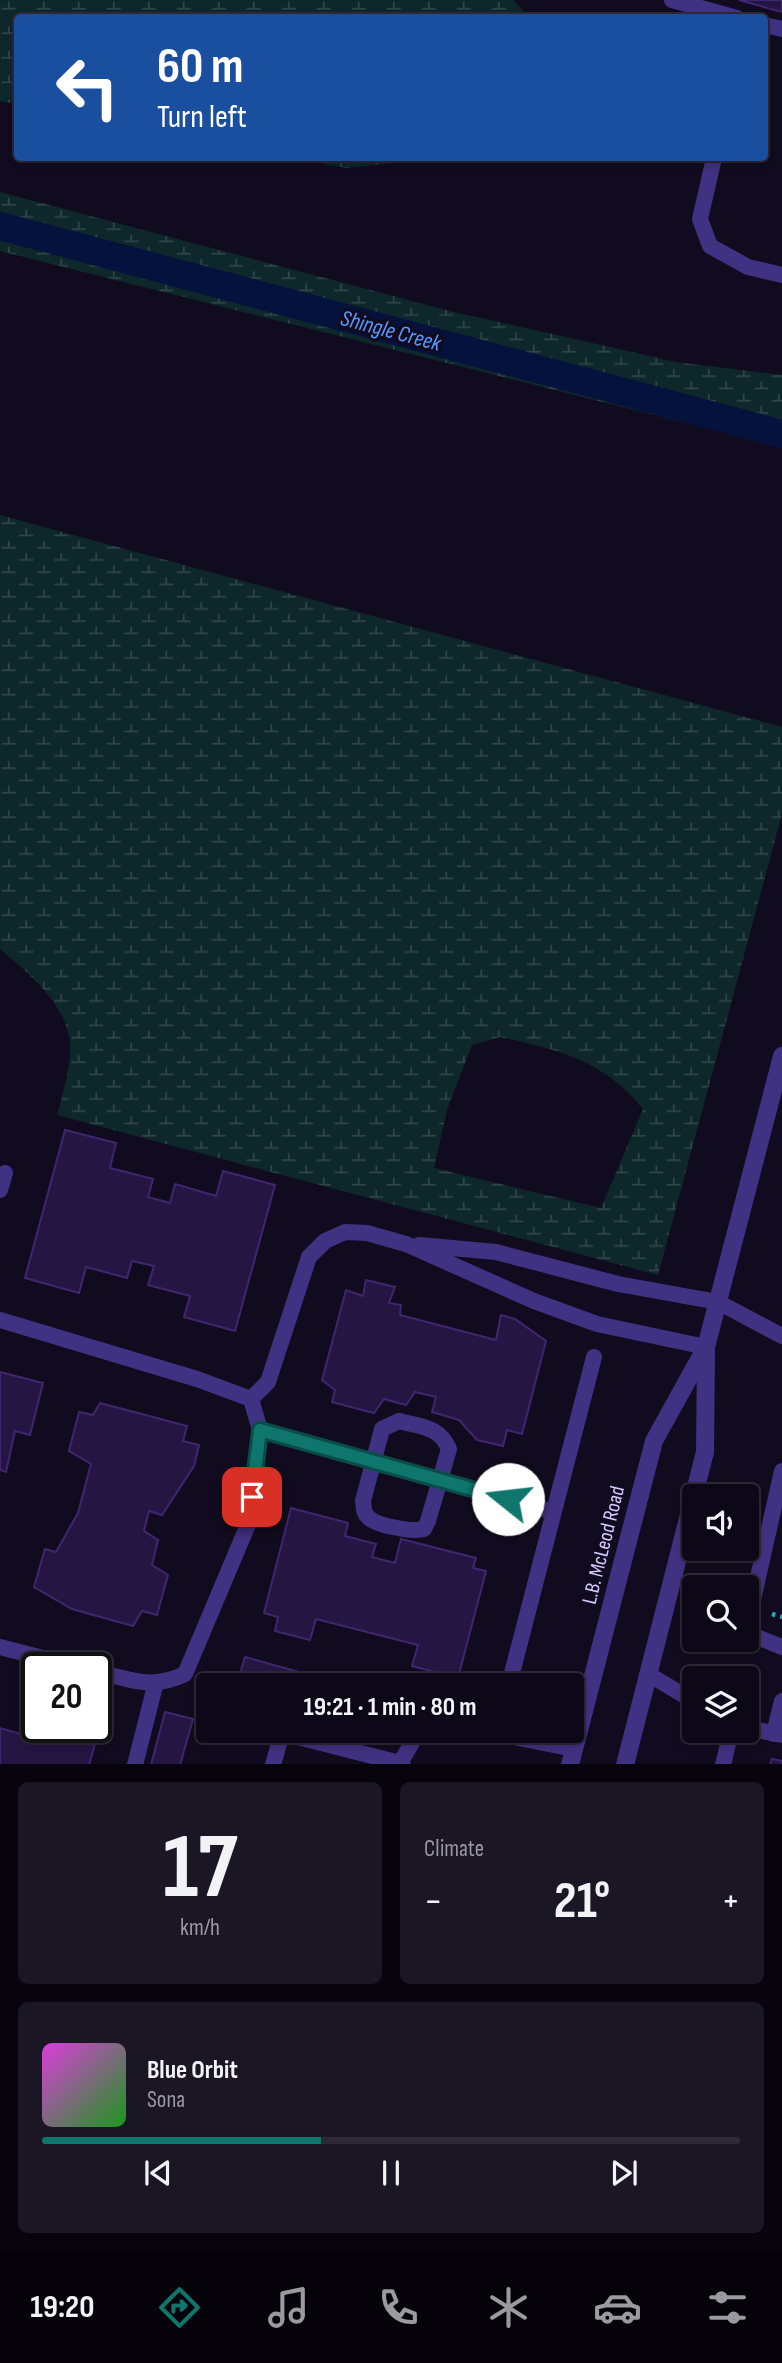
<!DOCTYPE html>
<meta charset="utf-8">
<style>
body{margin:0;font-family:"Sofia Sans Condensed",sans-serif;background:#1b1624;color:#f1f3f6;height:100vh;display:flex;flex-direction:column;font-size:26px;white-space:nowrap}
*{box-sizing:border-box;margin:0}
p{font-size:23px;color:#9a9aa1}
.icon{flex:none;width:38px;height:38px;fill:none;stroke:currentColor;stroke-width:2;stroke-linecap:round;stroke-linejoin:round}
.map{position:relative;height:1764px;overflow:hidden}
.panel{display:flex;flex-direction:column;gap:18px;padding:18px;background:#07040d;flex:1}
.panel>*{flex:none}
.guide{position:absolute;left:14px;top:14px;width:754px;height:147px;border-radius:7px;box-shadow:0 4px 10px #0003,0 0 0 2px #2d2936;background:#1a4fa0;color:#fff;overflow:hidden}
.buttons{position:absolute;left:682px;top:1484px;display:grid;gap:14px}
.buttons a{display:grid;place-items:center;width:77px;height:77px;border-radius:7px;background:#0d0817;box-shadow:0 4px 10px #0003,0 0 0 2px #2d2936;font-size:35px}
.speed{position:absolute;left:21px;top:1652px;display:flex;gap:14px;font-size:35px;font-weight:700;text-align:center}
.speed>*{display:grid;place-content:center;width:91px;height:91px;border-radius:50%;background:#0d0817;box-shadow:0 4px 10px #0003,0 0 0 2px #2d2936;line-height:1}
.speed .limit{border:4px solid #111;border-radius:10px;background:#fff;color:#111}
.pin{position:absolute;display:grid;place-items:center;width:60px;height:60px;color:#fff;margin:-30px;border-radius:14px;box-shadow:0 4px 10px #0006}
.me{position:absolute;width:77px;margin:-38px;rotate:286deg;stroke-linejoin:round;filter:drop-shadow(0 0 5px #0008)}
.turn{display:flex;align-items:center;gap:24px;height:147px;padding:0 28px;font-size:32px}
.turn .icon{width:91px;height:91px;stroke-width:2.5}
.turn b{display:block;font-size:49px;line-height:60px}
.big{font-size:52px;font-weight:700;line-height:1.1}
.panel .tile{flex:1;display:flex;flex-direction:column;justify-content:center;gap:10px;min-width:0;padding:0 24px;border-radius:10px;background:#1b1624}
.panel .dial{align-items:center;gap:0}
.dial b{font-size:91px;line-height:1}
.song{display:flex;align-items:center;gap:21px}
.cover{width:84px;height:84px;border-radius:10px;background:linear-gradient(135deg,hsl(300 70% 55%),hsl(120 70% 35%))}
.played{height:7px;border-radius:4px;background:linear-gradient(90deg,#0f766e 40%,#2d2936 40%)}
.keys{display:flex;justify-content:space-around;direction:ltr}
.heat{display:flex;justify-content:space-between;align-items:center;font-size:38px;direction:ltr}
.panel .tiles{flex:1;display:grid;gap:18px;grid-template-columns:1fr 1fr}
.tile:last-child{grid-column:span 2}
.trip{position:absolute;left:196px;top:1673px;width:388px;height:70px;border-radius:7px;background:#0d0817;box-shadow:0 4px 10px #0003,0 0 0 2px #2d2936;font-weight:700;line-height:70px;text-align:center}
.tabs{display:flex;height:112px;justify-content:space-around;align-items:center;background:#050309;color:#9a9aa1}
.tabs .icon{width:49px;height:49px}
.tabs .selected{color:#0f766e}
.tabs b{font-size:32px;color:#f1f3f6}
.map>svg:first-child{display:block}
.wetland{fill:url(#wetland-marsh);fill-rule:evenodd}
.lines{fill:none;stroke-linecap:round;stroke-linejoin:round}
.canal{stroke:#05123e;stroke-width:28}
.building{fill:#251542;stroke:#3f2670;stroke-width:2}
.path{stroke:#24acb8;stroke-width:4.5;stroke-dasharray:3.5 5;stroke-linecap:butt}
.service{stroke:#403282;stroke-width:16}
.tertiary{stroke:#403282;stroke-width:18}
.route-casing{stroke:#0a4d48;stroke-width:18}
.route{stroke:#0f766e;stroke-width:12}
.labels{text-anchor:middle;stroke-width:7;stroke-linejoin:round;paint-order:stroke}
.street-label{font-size:21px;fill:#d7c9ff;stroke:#110b1f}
.water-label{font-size:23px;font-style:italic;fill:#579aff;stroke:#110b1f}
</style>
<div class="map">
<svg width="782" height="1765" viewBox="0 0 782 1765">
<defs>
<pattern id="wetland-marsh" width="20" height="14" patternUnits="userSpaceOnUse" patternTransform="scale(1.75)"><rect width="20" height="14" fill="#0d272a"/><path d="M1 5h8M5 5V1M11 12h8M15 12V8" fill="none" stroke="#30454a"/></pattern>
</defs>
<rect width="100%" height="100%" fill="#110b1f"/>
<path class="wetland" d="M0,0H513L530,17L18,18L17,104L0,101Z
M294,158H437L347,168Z
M0,192L450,311L676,362L782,375V447L0,251Z
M0,515L782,727V814L658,1275L57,1115C62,1097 68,1077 70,1057C75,1011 32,976 0,949ZM500,1037C558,1050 604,1060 643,1109L601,1208L434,1168L447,1110L472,1045Z"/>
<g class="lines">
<path class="canal" d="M0,226L782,434"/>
</g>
<path class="building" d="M739,0H782V12Z
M65,1130L116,1143L110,1168L153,1179L148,1197L170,1203L175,1184L216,1196L223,1171L275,1185L235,1331L184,1317L190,1296L148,1285L154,1266L132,1261L127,1278L86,1267L79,1293L25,1278Z
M366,1280L395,1287L389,1303L401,1305L400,1315L496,1340L501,1315L515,1319L546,1341L522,1434L507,1430L503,1446L477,1440L459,1420L432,1412L436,1397L415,1392L406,1405L384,1399L374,1413L332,1402L335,1390L322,1380L346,1290L363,1296Z
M0,1372L43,1383L30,1435L15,1431L6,1472L0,1470Z
M100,1403L187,1426L183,1441L199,1445L194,1466L162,1515L149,1511L144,1531L158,1540L152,1565L168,1575L157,1615L142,1611L133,1626L72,1609L34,1587L45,1549L56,1552L78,1513L91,1464L69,1451L79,1412L93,1415Z
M291,1508L348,1523L345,1536L376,1544L372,1557L395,1563L401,1539L476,1558L473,1568L486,1571L458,1678L412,1666L418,1645L316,1619L310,1640L275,1631L278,1617L264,1613Z
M245,1657L306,1674L303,1685H253L238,1681Z
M165,1712L193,1719L180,1765H151Z
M37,1719V1727H100L89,1765H0V1728L31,1737Z
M772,1759L782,1761V1765H770Z"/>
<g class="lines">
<path class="path" d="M772,1614L782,1617"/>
<path class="service" d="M672,0L737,18
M765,25L782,29
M714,158L700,219L710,246L748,267L782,275
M0,1190L5,1173
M419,1245L496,1252L618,1284L718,1302L782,1336
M0,1320L197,1379L251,1399L268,1382L309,1257L325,1241L345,1232L367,1233L406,1244L534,1301L597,1324L706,1347
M399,1421C421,1427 439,1426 449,1449L428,1521L424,1529C412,1532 376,1526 368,1517C363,1513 364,1507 363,1501L382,1429Z
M260,1430L553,1512
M747,1626L782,1471
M747,1633L782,1647
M0,1647L82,1668
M96,1671C130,1680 152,1690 185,1674L250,1520L260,1430L251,1399
M648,1674L695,1702
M511,1677L594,1357
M747,1728L782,1735
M483,1731L574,1749
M774,1734L782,1701
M135,1765L156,1682
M273,1765L282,1733L400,1763
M403,1765L400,1763L419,1731
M723,1765L731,1731"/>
<path class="tertiary" d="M570,1765L654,1441L706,1347L782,1056
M625,1765L705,1452L706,1350"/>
</g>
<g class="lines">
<defs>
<path id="route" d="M252,1497L260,1430L508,1499"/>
</defs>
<use href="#route" class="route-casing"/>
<use href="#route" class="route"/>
</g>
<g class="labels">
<g class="street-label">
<text transform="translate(603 1545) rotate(-76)" y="7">L.B. McLeod Road</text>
</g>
<g class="water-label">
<text transform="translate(391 330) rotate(15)" y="8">Shingle Creek</text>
</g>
</g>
</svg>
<div class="buttons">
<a><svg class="icon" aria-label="sound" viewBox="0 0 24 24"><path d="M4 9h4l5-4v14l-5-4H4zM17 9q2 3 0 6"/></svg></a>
<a><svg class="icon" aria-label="search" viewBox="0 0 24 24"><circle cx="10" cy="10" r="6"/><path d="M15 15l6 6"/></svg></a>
<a><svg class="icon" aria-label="layers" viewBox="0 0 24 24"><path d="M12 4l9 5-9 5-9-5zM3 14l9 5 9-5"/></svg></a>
</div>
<div class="speed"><div class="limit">20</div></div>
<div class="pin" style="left:252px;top:1497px;background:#d93025"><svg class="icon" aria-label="arrive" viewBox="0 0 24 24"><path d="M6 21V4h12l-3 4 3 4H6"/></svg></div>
<svg class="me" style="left:508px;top:1499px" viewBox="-20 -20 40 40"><circle r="19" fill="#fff"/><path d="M0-13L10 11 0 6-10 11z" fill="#0f766e"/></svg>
<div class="trip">19:21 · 1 min · 80 m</div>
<div class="guide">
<div class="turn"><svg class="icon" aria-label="left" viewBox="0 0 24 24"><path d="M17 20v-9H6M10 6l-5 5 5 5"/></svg><div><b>60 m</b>Turn left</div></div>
</div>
</div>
<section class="panel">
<div class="tiles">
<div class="tile dial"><b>17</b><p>km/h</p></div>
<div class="tile"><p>Climate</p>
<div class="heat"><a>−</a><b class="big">21°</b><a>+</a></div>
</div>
<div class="tile">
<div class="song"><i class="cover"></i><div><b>Blue Orbit</b><p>Sona</p></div></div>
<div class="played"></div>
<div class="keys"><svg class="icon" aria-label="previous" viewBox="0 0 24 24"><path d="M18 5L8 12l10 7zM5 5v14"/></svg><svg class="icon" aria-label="pause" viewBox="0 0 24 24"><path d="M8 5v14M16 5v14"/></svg><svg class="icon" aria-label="next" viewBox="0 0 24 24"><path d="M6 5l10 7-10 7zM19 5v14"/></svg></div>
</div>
</div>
</section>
<nav class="tabs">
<b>19:20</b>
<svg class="icon selected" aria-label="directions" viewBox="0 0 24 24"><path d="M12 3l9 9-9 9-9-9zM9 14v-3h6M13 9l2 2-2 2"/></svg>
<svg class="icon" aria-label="music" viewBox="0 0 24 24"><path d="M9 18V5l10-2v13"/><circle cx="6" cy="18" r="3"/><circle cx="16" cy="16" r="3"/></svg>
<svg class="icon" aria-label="phone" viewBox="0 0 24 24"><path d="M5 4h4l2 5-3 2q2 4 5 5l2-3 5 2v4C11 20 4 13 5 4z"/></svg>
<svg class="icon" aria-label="climate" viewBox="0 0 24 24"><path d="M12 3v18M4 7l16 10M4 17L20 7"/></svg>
<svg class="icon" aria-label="car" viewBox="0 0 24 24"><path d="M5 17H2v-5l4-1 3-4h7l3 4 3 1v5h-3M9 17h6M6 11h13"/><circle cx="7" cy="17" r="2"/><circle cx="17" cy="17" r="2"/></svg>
<svg class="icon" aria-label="filters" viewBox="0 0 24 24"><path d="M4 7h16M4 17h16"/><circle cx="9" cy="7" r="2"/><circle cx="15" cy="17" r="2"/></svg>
</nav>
